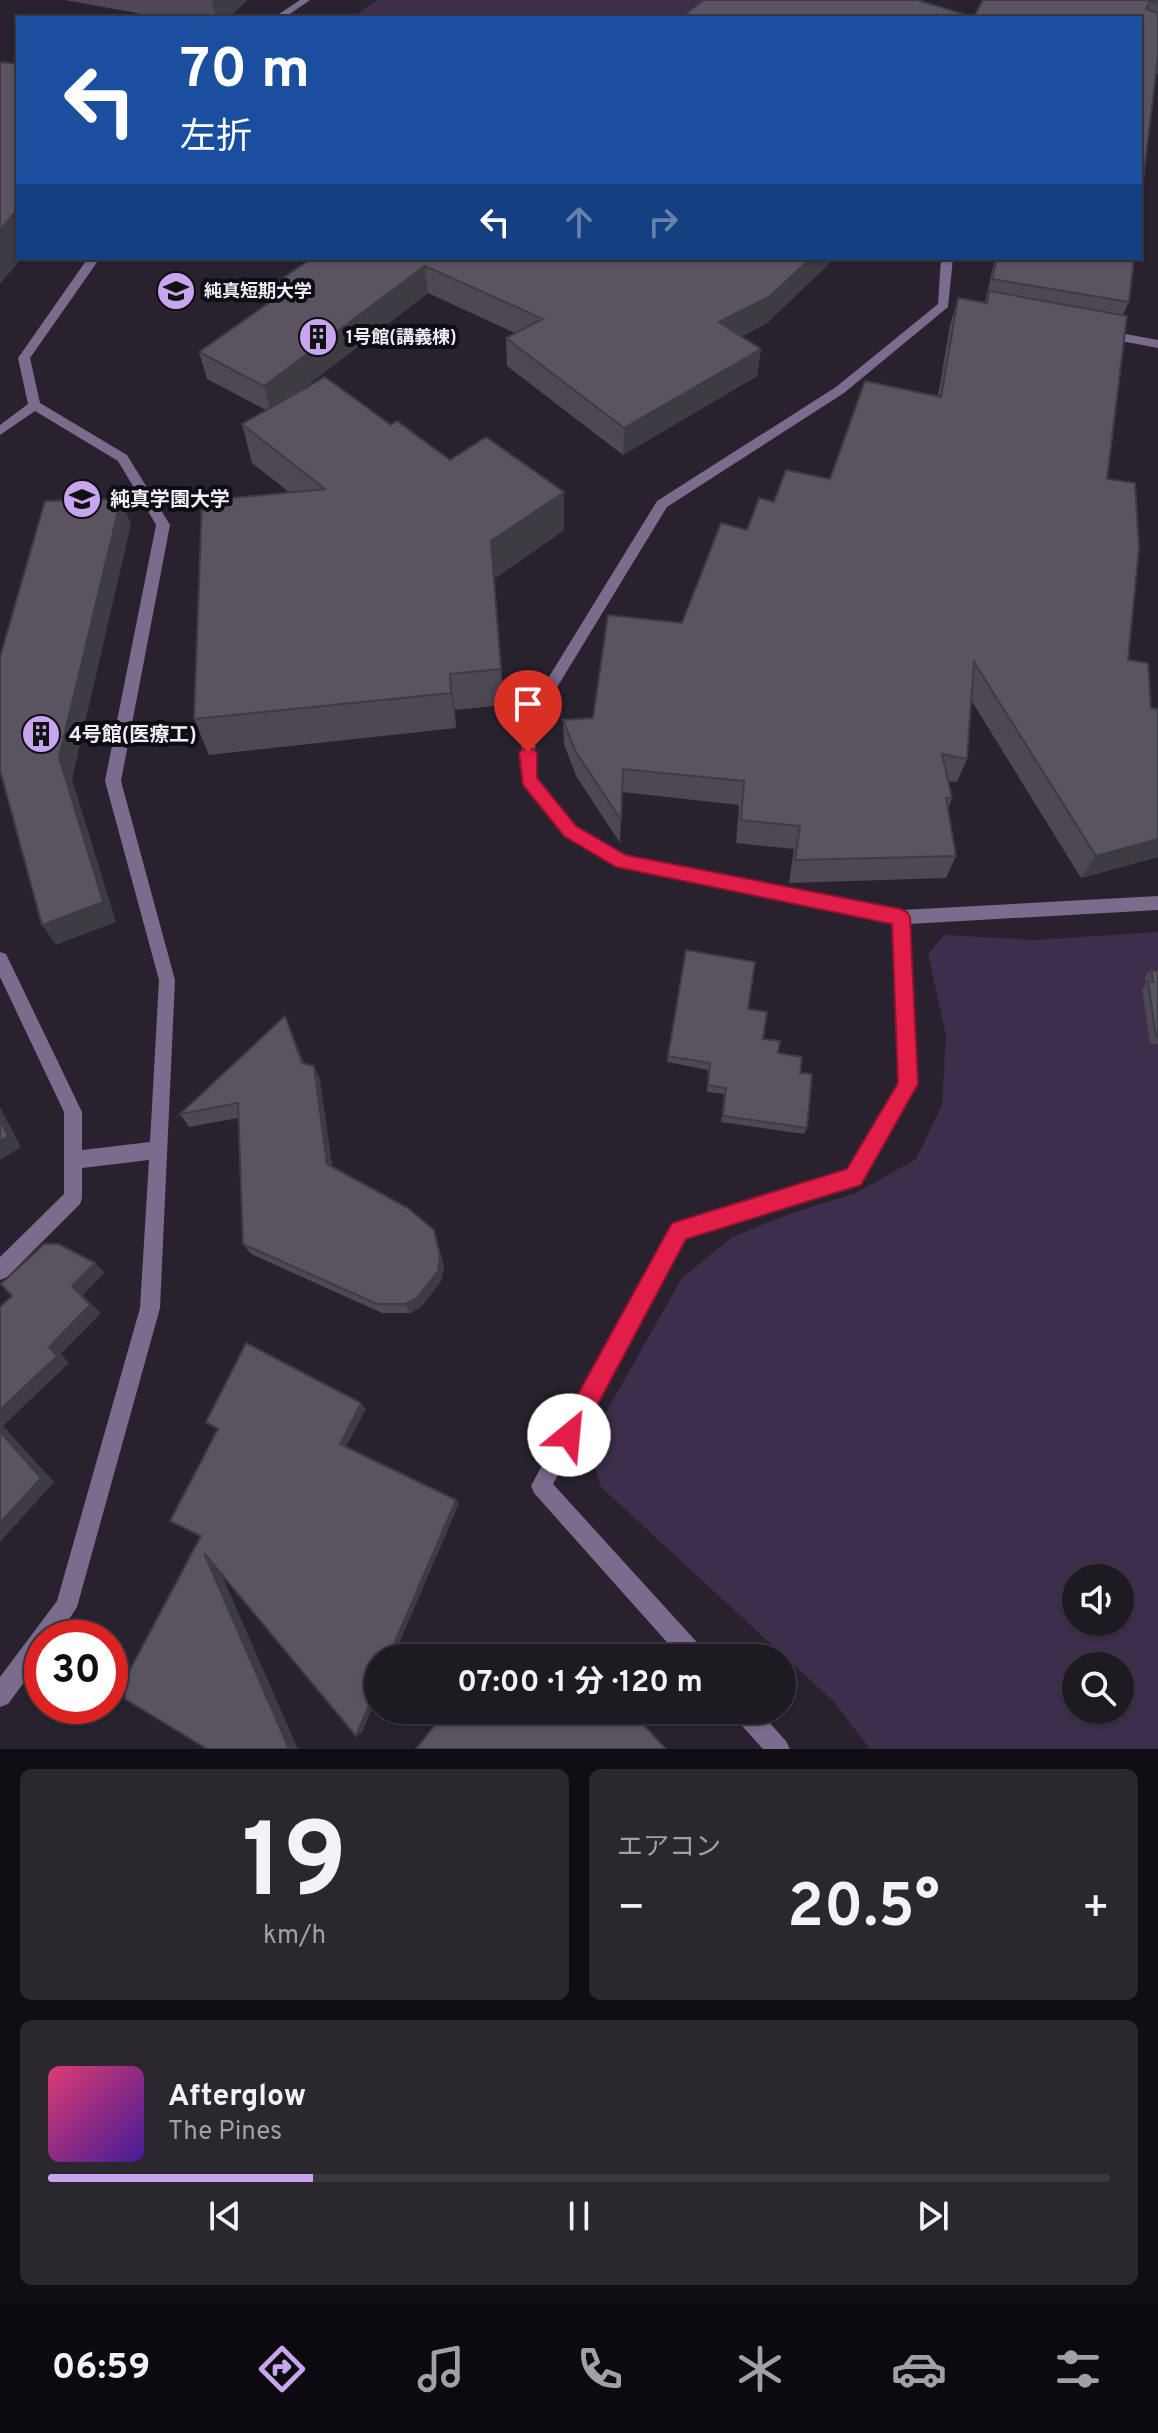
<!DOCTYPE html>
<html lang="ja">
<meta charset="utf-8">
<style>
body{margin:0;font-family:Overpass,"Noto Sans JP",sans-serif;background:#2a272f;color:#f1f3f6;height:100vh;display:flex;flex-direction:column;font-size:30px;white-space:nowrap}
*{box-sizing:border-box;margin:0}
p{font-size:26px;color:#a0a1a5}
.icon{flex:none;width:44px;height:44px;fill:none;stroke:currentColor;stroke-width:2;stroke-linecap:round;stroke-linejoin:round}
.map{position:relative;height:1749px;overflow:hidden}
.side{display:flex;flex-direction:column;gap:20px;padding:20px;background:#100e13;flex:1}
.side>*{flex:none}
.banner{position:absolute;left:16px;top:16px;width:1126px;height:244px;border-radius:0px;box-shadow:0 2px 6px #0004,0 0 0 2px #3b3840;background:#1a4fa0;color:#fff;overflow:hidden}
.controls{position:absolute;left:1062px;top:1564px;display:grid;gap:16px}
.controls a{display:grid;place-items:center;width:72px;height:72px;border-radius:50%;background:#1d1a22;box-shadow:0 2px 6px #0004,0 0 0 2px #3b3840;font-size:40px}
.speed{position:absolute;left:24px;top:1620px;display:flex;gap:16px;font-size:40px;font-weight:700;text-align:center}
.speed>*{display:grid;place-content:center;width:104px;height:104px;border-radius:50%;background:#1d1a22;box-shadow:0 2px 6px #0004,0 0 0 2px #3b3840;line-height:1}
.speed .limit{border:12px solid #d22;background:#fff;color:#111}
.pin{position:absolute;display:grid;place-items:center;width:68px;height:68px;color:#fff;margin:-82px -34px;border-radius:50% 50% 50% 0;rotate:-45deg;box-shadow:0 0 8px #0007}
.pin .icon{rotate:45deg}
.me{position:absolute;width:88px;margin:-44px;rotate:28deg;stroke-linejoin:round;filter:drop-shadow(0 0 6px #0008)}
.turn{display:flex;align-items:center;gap:28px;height:168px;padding:0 32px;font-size:36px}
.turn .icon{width:104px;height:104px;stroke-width:2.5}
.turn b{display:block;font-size:56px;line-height:68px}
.lanes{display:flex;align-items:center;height:76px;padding:0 32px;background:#0003;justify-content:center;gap:40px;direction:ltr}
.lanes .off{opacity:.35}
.big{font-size:60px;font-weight:700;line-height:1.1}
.side .widget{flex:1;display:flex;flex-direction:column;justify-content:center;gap:12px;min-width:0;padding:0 28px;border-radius:12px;background:#2a272f}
.side .dial{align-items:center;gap:0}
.dial b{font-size:104px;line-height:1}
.song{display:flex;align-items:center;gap:24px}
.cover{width:96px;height:96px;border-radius:12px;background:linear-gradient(135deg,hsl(340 70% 55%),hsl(260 70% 35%))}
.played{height:8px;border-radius:4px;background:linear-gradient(90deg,#c8a6ef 25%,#3b3840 25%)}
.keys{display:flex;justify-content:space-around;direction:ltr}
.heat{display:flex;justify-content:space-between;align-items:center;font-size:44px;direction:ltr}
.side .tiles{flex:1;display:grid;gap:20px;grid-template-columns:1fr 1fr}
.widget:last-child{grid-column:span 2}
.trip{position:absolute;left:364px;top:1644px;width:432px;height:80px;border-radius:40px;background:#1d1a22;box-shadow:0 2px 6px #0004,0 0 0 2px #3b3840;font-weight:700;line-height:80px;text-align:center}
.tabs{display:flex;height:128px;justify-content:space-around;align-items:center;background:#0c0a0e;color:#a0a1a5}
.tabs .icon{width:56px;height:56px}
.tabs .current{color:#c8a6ef}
.tabs b{font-size:36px;color:#f1f3f6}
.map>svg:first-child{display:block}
.green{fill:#3d2f4c;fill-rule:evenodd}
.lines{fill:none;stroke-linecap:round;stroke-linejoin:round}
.service{fill:#7b6b8d;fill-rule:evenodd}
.minor{fill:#7b6b8d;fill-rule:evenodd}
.wall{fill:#4d4853}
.shaded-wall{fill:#3f3b43}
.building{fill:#5a5460;stroke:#3f3b43;stroke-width:2}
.route{fill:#e11d48;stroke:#92132f;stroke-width:2}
.labels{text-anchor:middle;stroke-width:8;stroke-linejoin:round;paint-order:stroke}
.far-poi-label{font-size:18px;font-weight:bold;fill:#f0edf4;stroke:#0f0d12;text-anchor:start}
.poi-label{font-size:20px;font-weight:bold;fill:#f0edf4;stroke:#0f0d12;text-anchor:start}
</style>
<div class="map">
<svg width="1158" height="1749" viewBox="0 0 1158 1749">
<rect width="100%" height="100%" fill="#27222d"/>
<path class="green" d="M377,0H733L709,18H351Z
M1158,932V1749H870L834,1702L601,1487L588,1444L682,1278L732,1237L792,1213L856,1193L916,1159L942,1105L946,1035L928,954L944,935L1034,940ZM1076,1578H1120V1622H1076ZM1076,1666H1120V1710H1076Z"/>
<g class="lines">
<path class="service" d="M300,0H310L284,18H273Z
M88,258H100L30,358L40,403L127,455L170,525L163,530L158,528L118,461L35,411L0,435V425L28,404L18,358Z"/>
<path class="minor" d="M941,258H953L948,307L844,393L667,507L534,725L537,778L576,826L625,855L901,910L1158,896V910L909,924L917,1084L860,1184L685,1238L553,1484L704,1650L707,1658H681L534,1493L531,1486L672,1223L847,1171L899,1083L893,922L616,866L564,836L524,784L520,724L657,501L836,387L938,304Z
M1104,330L1158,340V348L1100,337V331Z
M163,520L170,525L121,781L175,980L160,1308L77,1607L57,1638H42V1658L8,1704L0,1707V1677L57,1601L140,1308L149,1160L82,1168V1198L80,1204L7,1277L0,1280V1257L64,1194V1112L0,977V952L6,954L82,1112V1150L150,1142L159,980L105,781L156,525Z
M732,1710H758L786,1741L790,1749H763L735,1718Z"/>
</g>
<path class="wall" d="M65,0H247L229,18H164Z
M1158,0V74H1156L1140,18L974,17Z
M312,258H835L767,323L741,337L761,349L757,376L623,455L507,366L506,338L515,333L428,293L300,391L391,425L564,530L494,579L504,705L455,710L456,728L209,755L194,719L289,492L252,463L242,424L266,410L207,379L199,352L275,298L273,285Z
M995,258H1134L1129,302L1123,315L1107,479L1128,660L1158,857L1081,878L971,700L967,759L957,782L948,781L952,798L948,809L956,856L946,878L789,883L794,849L736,843L739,805L622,792L620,843L576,776L564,744L563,720L593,718L682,623L747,530L774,502L830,479L938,396L950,325L958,298L985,302Z
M686,950L763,1039L800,1073L807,1128L804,1134L721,1122L724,1094L707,1092L708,1070L667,1062Z
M1151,970L1158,971V1044L1150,1043L1142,989L1146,984L1145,977Z
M285,1016L304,1063L314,1066L320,1080L332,1166L437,1240L444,1266L441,1281L421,1307L410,1313H382L251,1254L243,1244L238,1118L189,1127L180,1114Z"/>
<path class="shaded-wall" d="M212,0H247L229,18H216Z
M18,209V258H22L0,284V230Z
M811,258H835L767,323L716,350L719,322Z
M425,266L428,293L271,413L264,386Z
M761,349L757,376L623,455L624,428Z
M564,492V530L494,579L504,705L491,541Z
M121,499L131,524L72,779L116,922L56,945L42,925L59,757Z
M450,674L455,710L456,728L451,693Z
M1158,839V857L1081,878L1096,856Z
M285,1016L291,1030L309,1076L302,1063Z
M314,1066L320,1080L333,1176L327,1164Z
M0,1107L21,1147L0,1160Z
M434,1230L444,1266L441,1281L421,1307L410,1313L405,1304Z
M95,1263L105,1272L83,1295L101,1313L61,1354L69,1363L3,1426L54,1482L0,1542V1410L49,1347L72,1286Z
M361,1403L366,1409L345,1449L340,1444Z
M456,1500L459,1504L393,1658H388Z
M204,1553L213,1555L298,1749H289Z
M378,1683V1694L362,1733L356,1736Z"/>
<path class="building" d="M704,0H917L974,17L983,0H1158V3L1150,1L1146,9L1158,13V56L1140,207V18H680Z
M0,62L18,64V209L0,230Z
M312,258H811L770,296L719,322L761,349L624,428L506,338L543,319L425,266L264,386L199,352L284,292L273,285Z
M997,258H1134L1129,302L992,279Z
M989,291L1127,316L1107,479L1135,483L1139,548L1128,660L1148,663L1151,708L1158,709V839L1096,856L974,662L967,759L942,754L952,798H946L956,856L795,860L800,826L741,820L744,781L623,769L621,820L576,752L563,720L593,718L608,615L682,623L721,523L747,530L759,498L774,502L786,470L830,479L865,381L941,397L958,298L987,303Z
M325,377L391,425L397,421L450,460L486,437L564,492L491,541L501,669L450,674L451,693L194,719L202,501L325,489L242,424Z
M121,499L59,757L103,902L42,925L0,770V657L45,501Z
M686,950L755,962L748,1009L767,1012L763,1039L780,1041L778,1053L802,1057L800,1073L812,1074L807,1128L723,1116L726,1088L708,1085L710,1063L668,1056Z
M1151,970L1158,971V1037H1156L1148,981L1153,982Z
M285,1016L302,1063L314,1066L327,1164L408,1208L434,1230L440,1256L438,1271L417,1298L405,1304H377L243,1244L238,1103L180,1114Z
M0,1120L8,1136L0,1141Z
M44,1244H59L95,1263L72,1286L90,1305L49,1347L57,1356L0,1410V1307L12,1296L1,1284Z
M246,1343L361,1403L340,1444L456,1500L388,1658H378V1683L356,1736L204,1553L289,1749H207L125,1699V1679L201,1536L170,1521L218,1429L206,1422Z
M0,1432L41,1478L0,1523Z
M447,1710H502L505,1713L507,1710H589L590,1712L592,1710H630L666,1749H416Z"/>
<path class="route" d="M528,745L537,752V778L576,826L626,855L901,909L907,912L910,917L918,1084L861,1185L686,1239L577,1443L569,1447L560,1443L557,1435L560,1427L672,1223L847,1169L898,1083L892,924L616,867L564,836L523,785L519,752Z"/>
<defs>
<symbol id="university-disc" viewBox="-11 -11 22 22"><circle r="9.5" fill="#c8a6ef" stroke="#0f0d12"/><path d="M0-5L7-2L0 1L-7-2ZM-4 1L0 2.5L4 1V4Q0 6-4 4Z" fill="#111"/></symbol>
<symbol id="building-disc" viewBox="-11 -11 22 22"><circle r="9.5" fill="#c8a6ef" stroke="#0f0d12"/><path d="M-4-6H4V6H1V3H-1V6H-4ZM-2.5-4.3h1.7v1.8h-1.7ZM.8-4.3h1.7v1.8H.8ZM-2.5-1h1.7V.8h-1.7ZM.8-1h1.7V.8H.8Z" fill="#111"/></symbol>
</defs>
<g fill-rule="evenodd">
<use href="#university-disc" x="154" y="269" width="44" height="44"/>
<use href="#building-disc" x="296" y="315" width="44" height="44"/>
<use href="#university-disc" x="60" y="477" width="44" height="44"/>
<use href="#building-disc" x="19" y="712" width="44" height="44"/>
</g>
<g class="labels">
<g class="far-poi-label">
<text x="204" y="297">純真短期大学</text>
<text x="346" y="343">1号館(講義棟)</text>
</g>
<g class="poi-label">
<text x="110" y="506">純真学園大学</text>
<text x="69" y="741">4号館(医療工)</text>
</g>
</g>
</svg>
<div class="controls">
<a><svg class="icon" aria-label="sound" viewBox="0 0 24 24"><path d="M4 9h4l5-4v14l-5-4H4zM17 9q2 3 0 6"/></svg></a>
<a><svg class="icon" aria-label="search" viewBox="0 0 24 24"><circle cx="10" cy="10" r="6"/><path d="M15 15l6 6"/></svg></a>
</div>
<div class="speed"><div class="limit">30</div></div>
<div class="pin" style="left:528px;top:752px;background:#d93025"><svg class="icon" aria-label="arrive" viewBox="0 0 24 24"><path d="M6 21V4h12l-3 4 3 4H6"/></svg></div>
<svg class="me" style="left:569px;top:1435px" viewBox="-20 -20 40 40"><circle r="19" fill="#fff"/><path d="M0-13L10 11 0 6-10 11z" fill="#e11d48"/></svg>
<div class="trip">07:00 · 1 分 · 120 m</div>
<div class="banner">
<div class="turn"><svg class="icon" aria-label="left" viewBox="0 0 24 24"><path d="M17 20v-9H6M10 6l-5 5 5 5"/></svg><div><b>70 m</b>左折</div></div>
<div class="lanes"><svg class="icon" aria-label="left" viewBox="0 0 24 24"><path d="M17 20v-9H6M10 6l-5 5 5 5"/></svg><svg class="icon off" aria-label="ahead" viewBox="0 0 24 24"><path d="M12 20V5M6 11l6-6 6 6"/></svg><svg class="icon off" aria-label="right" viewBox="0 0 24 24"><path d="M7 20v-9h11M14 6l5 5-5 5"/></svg></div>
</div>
</div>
<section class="side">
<div class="tiles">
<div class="widget dial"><b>19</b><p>km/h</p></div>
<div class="widget"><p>エアコン</p>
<div class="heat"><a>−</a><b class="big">20.5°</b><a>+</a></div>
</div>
<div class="widget">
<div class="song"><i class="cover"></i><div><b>Afterglow</b><p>The Pines</p></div></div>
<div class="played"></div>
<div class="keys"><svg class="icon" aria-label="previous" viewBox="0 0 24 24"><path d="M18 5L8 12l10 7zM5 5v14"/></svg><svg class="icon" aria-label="pause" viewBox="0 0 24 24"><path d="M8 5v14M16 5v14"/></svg><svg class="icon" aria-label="next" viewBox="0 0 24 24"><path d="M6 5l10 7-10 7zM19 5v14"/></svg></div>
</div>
</div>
</section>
<nav class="tabs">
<b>06:59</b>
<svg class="icon current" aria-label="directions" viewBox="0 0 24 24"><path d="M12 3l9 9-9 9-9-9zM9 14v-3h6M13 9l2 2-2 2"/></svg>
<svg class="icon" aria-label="music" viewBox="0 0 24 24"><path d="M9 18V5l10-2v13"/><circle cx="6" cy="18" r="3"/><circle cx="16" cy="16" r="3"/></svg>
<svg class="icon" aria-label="phone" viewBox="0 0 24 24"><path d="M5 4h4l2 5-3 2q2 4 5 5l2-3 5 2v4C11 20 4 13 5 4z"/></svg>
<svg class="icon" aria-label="climate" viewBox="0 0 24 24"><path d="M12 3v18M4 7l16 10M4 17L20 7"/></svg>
<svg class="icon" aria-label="car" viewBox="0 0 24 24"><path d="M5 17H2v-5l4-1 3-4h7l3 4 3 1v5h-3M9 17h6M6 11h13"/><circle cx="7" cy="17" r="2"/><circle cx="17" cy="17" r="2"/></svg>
<svg class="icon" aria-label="filters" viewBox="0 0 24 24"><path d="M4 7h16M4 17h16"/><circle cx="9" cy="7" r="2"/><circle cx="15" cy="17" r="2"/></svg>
</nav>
